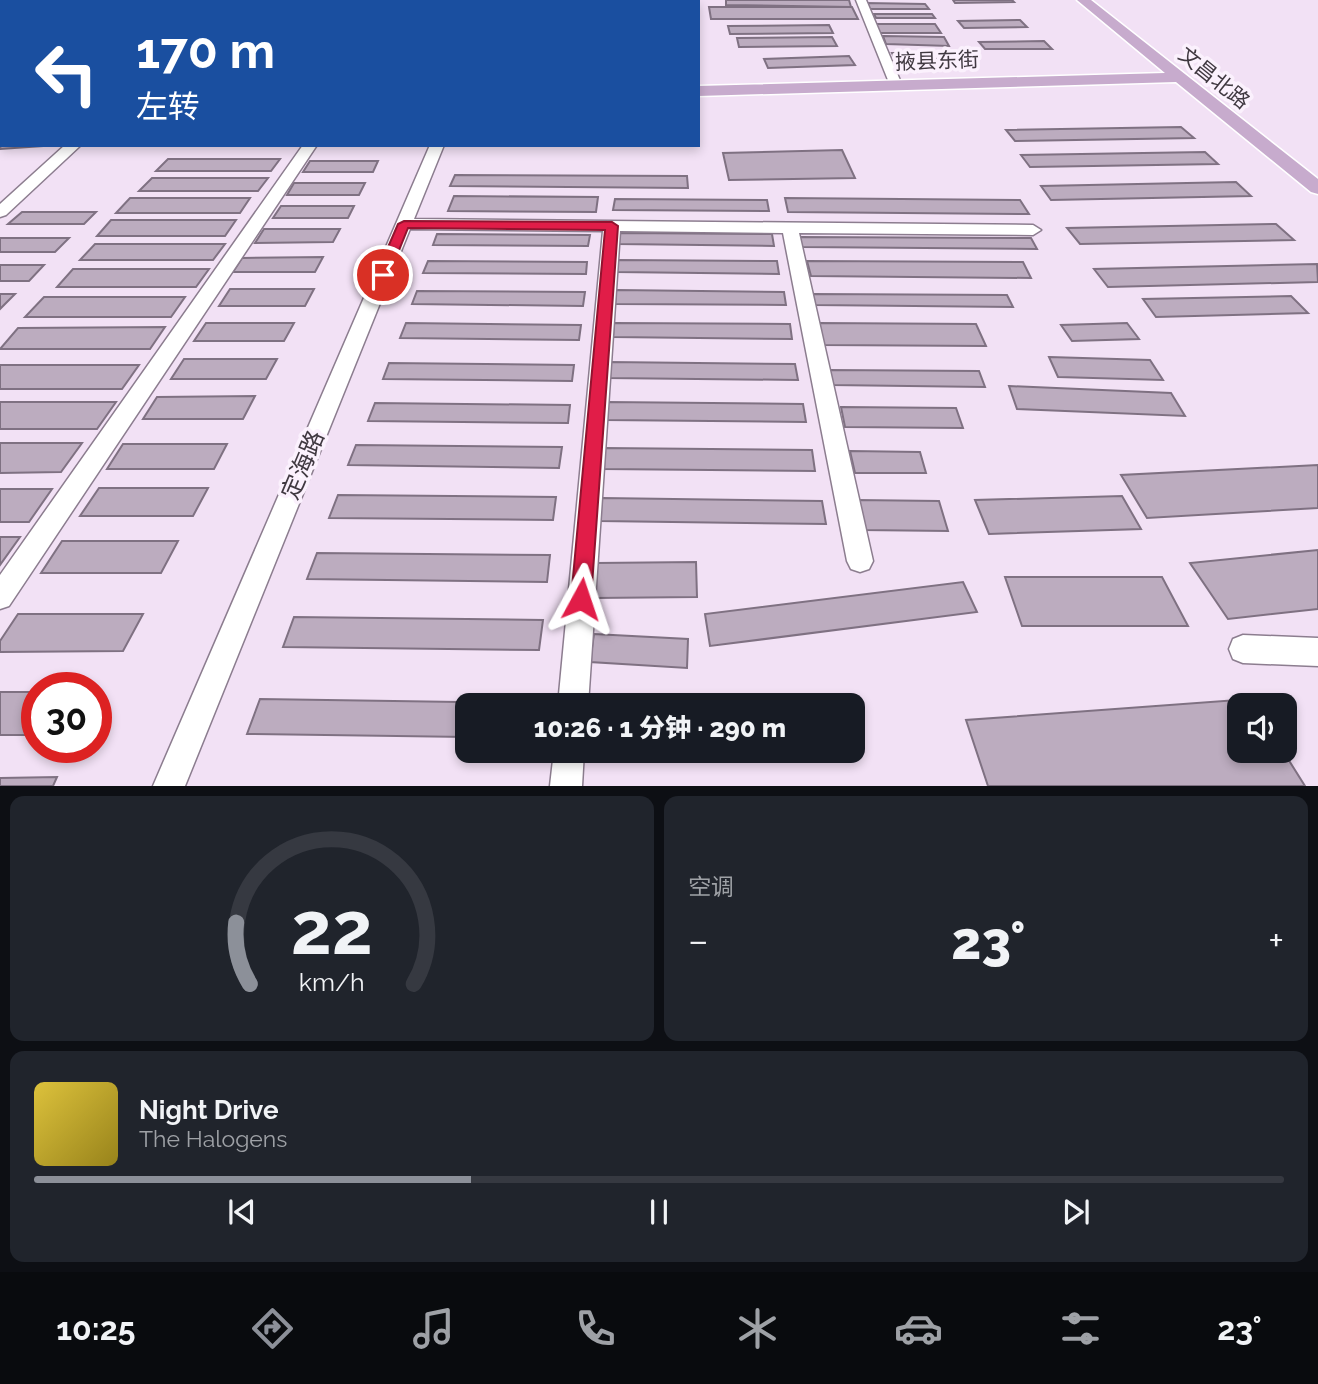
<!DOCTYPE html>
<html lang="zh">
<meta charset="utf-8">
<style>
body{margin:0;font-family:Raleway,"Noto Sans SC",sans-serif;background:#20242c;color:#f1f3f6;height:100vh;display:flex;flex-direction:column;font-size:26px;white-space:nowrap}
*{box-sizing:border-box;margin:0}
p{font-size:23px;color:#9ea1a6}
.icon{flex:none;width:38px;height:38px;fill:none;stroke:currentColor;stroke-width:2;stroke-linecap:round;stroke-linejoin:round}
.map{position:relative;height:786px;overflow:hidden}
.panel{display:flex;flex-direction:column;gap:10px;padding:10px;background:#0d0f14;flex:1}
.panel>*{flex:none}
.hud{position:absolute;left:0px;top:0px;width:700px;height:147px;box-shadow:0 4px 10px #0003;background:#1a4fa0;color:#fff;overflow:hidden}
.tools{position:absolute;left:1227px;top:693px;display:grid;gap:14px}
.tools a{display:grid;place-items:center;width:70px;height:70px;border-radius:14px;background:#171b24;box-shadow:0 4px 10px #0003;font-size:35px}
.speed{position:absolute;left:21px;top:672px;display:flex;gap:14px;font-size:35px;font-weight:700;text-align:center}
.speed>*{display:grid;place-content:center;width:91px;height:91px;border-radius:50%;background:#171b24;box-shadow:0 4px 10px #0003;line-height:1}
.speed .limit{border:10px solid #d22;background:#fff;color:#111}
.pin{position:absolute;display:grid;place-items:center;width:60px;height:60px;color:#fff;margin:-30px;border:4px solid #fff;border-radius:50%;box-shadow:0 2px 7px #0007}
.me{position:absolute;width:77px;margin:-38px;rotate:5deg;stroke-linejoin:round;filter:drop-shadow(0 0 5px #0008)}
.turn{display:flex;align-items:center;gap:24px;height:147px;padding:0 21px;font-size:32px}
.turn .icon{width:91px;height:91px;stroke-width:2.5}
.turn b{display:block;font-size:49px;line-height:60px}
.big{font-size:52px;font-weight:800;line-height:1.1}
.panel .card{flex:1;display:flex;flex-direction:column;justify-content:center;gap:10px;min-width:0;padding:0 24px;border-radius:14px;background:#20242c}
.panel .dial{align-items:center;gap:0}
.dial svg{height:182px;overflow:visible;fill:none;stroke:#363941;stroke-width:7;stroke-linecap:round;text-anchor:middle}
.dial text{fill:#f1f3f6;stroke:none}
.song{display:flex;align-items:center;gap:21px}
.cover{width:84px;height:84px;border-radius:10px;background:linear-gradient(135deg,hsl(50 70% 55%),hsl(50 70% 35%))}
.played{height:7px;border-radius:4px;background:linear-gradient(90deg,#8c9099 35%,#363941 35%)}
.keys{display:flex;justify-content:space-around;direction:ltr}
.heat{display:flex;justify-content:space-between;align-items:center;font-size:38px;direction:ltr}
.panel .tiles{flex:1;display:grid;gap:10px;grid-template-columns:1fr 1fr}
.card:last-child{grid-column:span 2}
.trip{position:absolute;left:455px;top:693px;width:410px;height:70px;border-radius:14px;background:#171b24;box-shadow:0 4px 10px #0003;font-weight:800;line-height:70px;text-align:center}
.tabs{display:flex;height:112px;justify-content:space-around;align-items:center;background:#090b0e;color:#9ea1a6}
.tabs .icon{width:49px;height:49px}
.tabs .active{color:#8c9099}
.tabs b{font-size:32px;color:#f1f3f6}
.map>svg:first-child{display:block}
.building{fill:#bcacbf;stroke:#7f7182;stroke-width:2}
.lines{fill:none;stroke-linecap:round;stroke-linejoin:round}
.minor-casing{stroke:#8c7d8f;stroke-width:3}
.major-casing{stroke:#fff;stroke-width:3}
.minor{fill:#fff;fill-rule:evenodd}
.major{fill:#c7abcd;fill-rule:evenodd}
.route{fill:#e11d48;stroke:#92132f;stroke-width:2}
.labels{text-anchor:middle;stroke-width:7;stroke-linejoin:round;paint-order:stroke}
.far-street-label{font-size:21px;fill:#403941;stroke:#fbf1fd}
.street-label{font-size:24px;fill:#403941;stroke:#fbf1fd}
</style>
<div class="map">
<svg width="1318" height="786" viewBox="0 0 1318 786">
<rect width="100%" height="100%" fill="#f2e1f5"/>
<path class="building" d="M42,0H145L39,2Z
M168,0H305L166,2Z
M323,0H460L321,2Z
M726,0H849L851,7L726,5Z
M953,0H1012L1014,2L955,3Z
M865,3L925,4L929,9H868Z
M709,7H852L858,19H711Z
M874,14H932L935,18H876Z
M1020,20L1027,27L964,28L958,21Z
M874,24H935L941,33H878Z
M829,25L833,33L730,34L728,26Z
M883,36L944,37L949,46L886,44Z
M832,37L837,46L739,47L737,38Z
M1044,41L1052,49H985L979,42Z
M892,53H954L959,59H895Z
M849,56L855,65L768,68L764,59Z
M960,61L965,67L922,68L918,63Z
M1181,127L1194,138L1015,141L1006,130Z
M2,140V145H58L0,149Z
M842,150L855,178L729,180L723,153Z
M1205,152L1218,164L1030,167L1021,155Z
M168,159H280L271,171H156Z
M310,161H378L373,172H303Z
M455,175L687,176L688,188L450,186Z
M152,178H268L258,191H139Z
M1236,182L1251,196L1051,200L1041,186Z
M294,183H365L359,195H287Z
M454,196L598,197L596,212L448,211Z
M130,198H250L240,213H116Z
M785,198L1020,200L1029,214L788,212Z
M615,199L767,200L769,211L613,210Z
M281,206H354L348,218H273Z
M22,212H96L84,224H8Z
M111,220H236L225,236H97Z
M1276,224L1294,240L1080,244L1067,228Z
M264,229H340L333,242L255,243Z
M619,233L772,234L774,246L618,244Z
M437,234L590,235L588,246L433,245Z
M798,237L1031,238L1037,249L801,247Z
M0,238H69L55,252H0Z
M95,244H225L213,260H80Z
M323,257L315,272H233L242,258Z
M617,260L777,261L779,274L616,272Z
M428,261L587,262L586,274L423,273Z
M807,261L1023,262L1031,278L811,276Z
M1317,264L1318,282L1108,287L1094,269Z
M0,265H44L29,281H0Z
M73,269H209L196,287H57Z
M230,289H314L305,306H219Z
M616,290L784,292L786,305L615,304Z
M417,291L585,292L583,306L412,304Z
M0,294H15L0,309Z
M812,294L1007,295L1013,307L814,305Z
M1291,296L1308,313L1156,317L1143,299Z
M44,297H185L171,317H25Z
M206,323H294L284,341H194Z
M406,323L581,325L579,340L400,338Z
M614,323L790,324L792,339L613,337Z
M818,323L976,324L986,346L822,345Z
M1127,323L1139,339L1072,341L1061,325Z
M165,327L150,349H0L18,328Z
M1049,357L1150,360L1163,380L1058,377Z
M184,359H277L266,379H171Z
M609,362L795,364L798,380L608,378Z
M389,363L574,365L572,381L383,379Z
M0,365H139L122,389H0Z
M828,370L979,371L985,387L831,385Z
M1009,386L1171,393L1185,416L1017,409Z
M255,396L243,419H143L157,397Z
M0,402H116L97,429H0Z
M607,402L803,404L806,422L606,420Z
M375,403L570,405L568,423L368,421Z
M841,407L956,408L963,428L845,427Z
M0,443H82L61,472L0,473Z
M123,444H227L214,469H107Z
M356,445L562,447L559,468L348,465Z
M604,448L812,450L815,471L603,469Z
M850,451L920,452L926,473H855Z
M1318,465V508L1147,518L1121,475Z
M99,488H208L193,516H80Z
M0,489H52L29,522H0Z
M338,495L556,497L553,520L329,518Z
M1122,496L1141,529L989,534L975,500Z
M602,498L822,501L826,524L600,521Z
M856,500L939,501L948,531L862,530Z
M0,537H20L0,565Z
M62,541H178L161,573H41Z
M1318,550V609L1228,619L1190,563Z
M317,553L550,555L547,582L307,579Z
M696,562L697,597L595,598L597,563Z
M1005,577H1162L1188,626H1022Z
M963,582L977,612L710,646L705,614Z
M18,614H143L123,651L0,652V641Z
M294,617L543,620L539,650L283,647Z
M594,634L688,639L687,668L590,662Z
M0,692H37V735H0Z
M260,699L530,703V705H467V737L247,734Z
M1251,699L1255,705H1239V751H1283L1305,786H988L966,720Z
M57,777L53,786H0V778Z"/>
<g class="lines">
<defs>
<path id="minor" d="M308,0H319L307,2Z
M482,0H492V2H482Z
M606,0H616V2H606Z
M856,0H866L902,85L900,88L896,89L890,85Z
M65,145H81L6,215L0,217V204Z
M303,145H317L9,606L0,609V575Z
M430,145H444L414,219L1033,225L1041,230L1033,235L799,233L873,561L869,569L860,572L851,569L847,561L783,233L620,231L588,705H558L603,231L410,229L185,786H153Z
M1243,635L1318,638V666L1243,663L1233,659L1229,649L1233,639Z
M554,751H584L582,786H550Z"/>
<path id="major" d="M1077,0H1091L1318,179V194L1311,192L1176,82L698,96V86L1165,73Z
M2,106V117H0V107Z"/>
</defs>
<use href="#minor" class="minor-casing"/>
<use href="#major" class="major-casing"/>
<use href="#minor" class="minor"/>
<use href="#major" class="major"/>
</g>
<path class="route" d="M404,221L612,222L618,226L591,599L588,605L581,608L574,605L571,599L605,230L408,228L389,275L383,280L378,278L376,275L398,224Z"/>
<g class="labels">
<g class="far-street-label">
<text transform="translate(937 61) rotate(-2)" y="7">掖县东街</text>
<text transform="translate(1214 78) rotate(39)" y="7">文昌北路</text>
</g>
<g class="street-label">
<text transform="translate(303 465) rotate(-67)" y="8">定海路</text>
</g>
</g>
</svg>
<div class="tools">
<a><svg class="icon" aria-label="sound" viewBox="0 0 24 24"><path d="M4 9h4l5-4v14l-5-4H4zM17 9q2 3 0 6"/></svg></a>
</div>
<div class="speed"><div class="limit">30</div></div>
<div class="pin" style="left:383px;top:275px;background:#d93025"><svg class="icon" aria-label="arrive" viewBox="0 0 24 24"><path d="M6 21V4h12l-3 4 3 4H6"/></svg></div>
<svg class="me" style="left:581px;top:599px" viewBox="-20 -20 40 40"><path d="M0-17L14 15 0 8-14 15z" fill="#e11d48" stroke="#fff" stroke-width="4"/></svg>
<div class="trip">10:26 · 1 分钟 · 290 m</div>
<div class="hud">
<div class="turn"><svg class="icon" aria-label="left" viewBox="0 0 24 24"><path d="M17 20v-9H6M10 6l-5 5 5 5"/></svg><div><b>170 m</b>左转</div></div>
</div>
</div>
<section class="panel">
<div class="tiles">
<div class="card dial"><svg viewBox="0 0 100 80">
<path d="M14 69A42 42 0 1 1 86 69"/>
<path d="M14 69A42 42 0 0 1 8 42" stroke="#8c9099"/>
<text x="50" y="56" font-size="32" font-weight="700">22</text>
<text x="50" y="72" font-size="11">km/h</text>
</svg></div>
<div class="card"><p>空调</p>
<div class="heat"><a>−</a><b class="big">23°</b><a>+</a></div>
</div>
<div class="card">
<div class="song"><i class="cover"></i><div><b>Night Drive</b><p>The Halogens</p></div></div>
<div class="played"></div>
<div class="keys"><svg class="icon" aria-label="previous" viewBox="0 0 24 24"><path d="M18 5L8 12l10 7zM5 5v14"/></svg><svg class="icon" aria-label="pause" viewBox="0 0 24 24"><path d="M8 5v14M16 5v14"/></svg><svg class="icon" aria-label="next" viewBox="0 0 24 24"><path d="M6 5l10 7-10 7zM19 5v14"/></svg></div>
</div>
</div>
</section>
<nav class="tabs">
<b>10:25</b>
<svg class="icon active" aria-label="directions" viewBox="0 0 24 24"><path d="M12 3l9 9-9 9-9-9zM9 14v-3h6M13 9l2 2-2 2"/></svg>
<svg class="icon" aria-label="music" viewBox="0 0 24 24"><path d="M9 18V5l10-2v13"/><circle cx="6" cy="18" r="3"/><circle cx="16" cy="16" r="3"/></svg>
<svg class="icon" aria-label="phone" viewBox="0 0 24 24"><path d="M5 4h4l2 5-3 2q2 4 5 5l2-3 5 2v4C11 20 4 13 5 4z"/></svg>
<svg class="icon" aria-label="climate" viewBox="0 0 24 24"><path d="M12 3v18M4 7l16 10M4 17L20 7"/></svg>
<svg class="icon" aria-label="car" viewBox="0 0 24 24"><path d="M5 17H2v-5l4-1 3-4h7l3 4 3 1v5h-3M9 17h6M6 11h13"/><circle cx="7" cy="17" r="2"/><circle cx="17" cy="17" r="2"/></svg>
<svg class="icon" aria-label="filters" viewBox="0 0 24 24"><path d="M4 7h16M4 17h16"/><circle cx="9" cy="7" r="2"/><circle cx="15" cy="17" r="2"/></svg>
<b>23°</b>
</nav>
